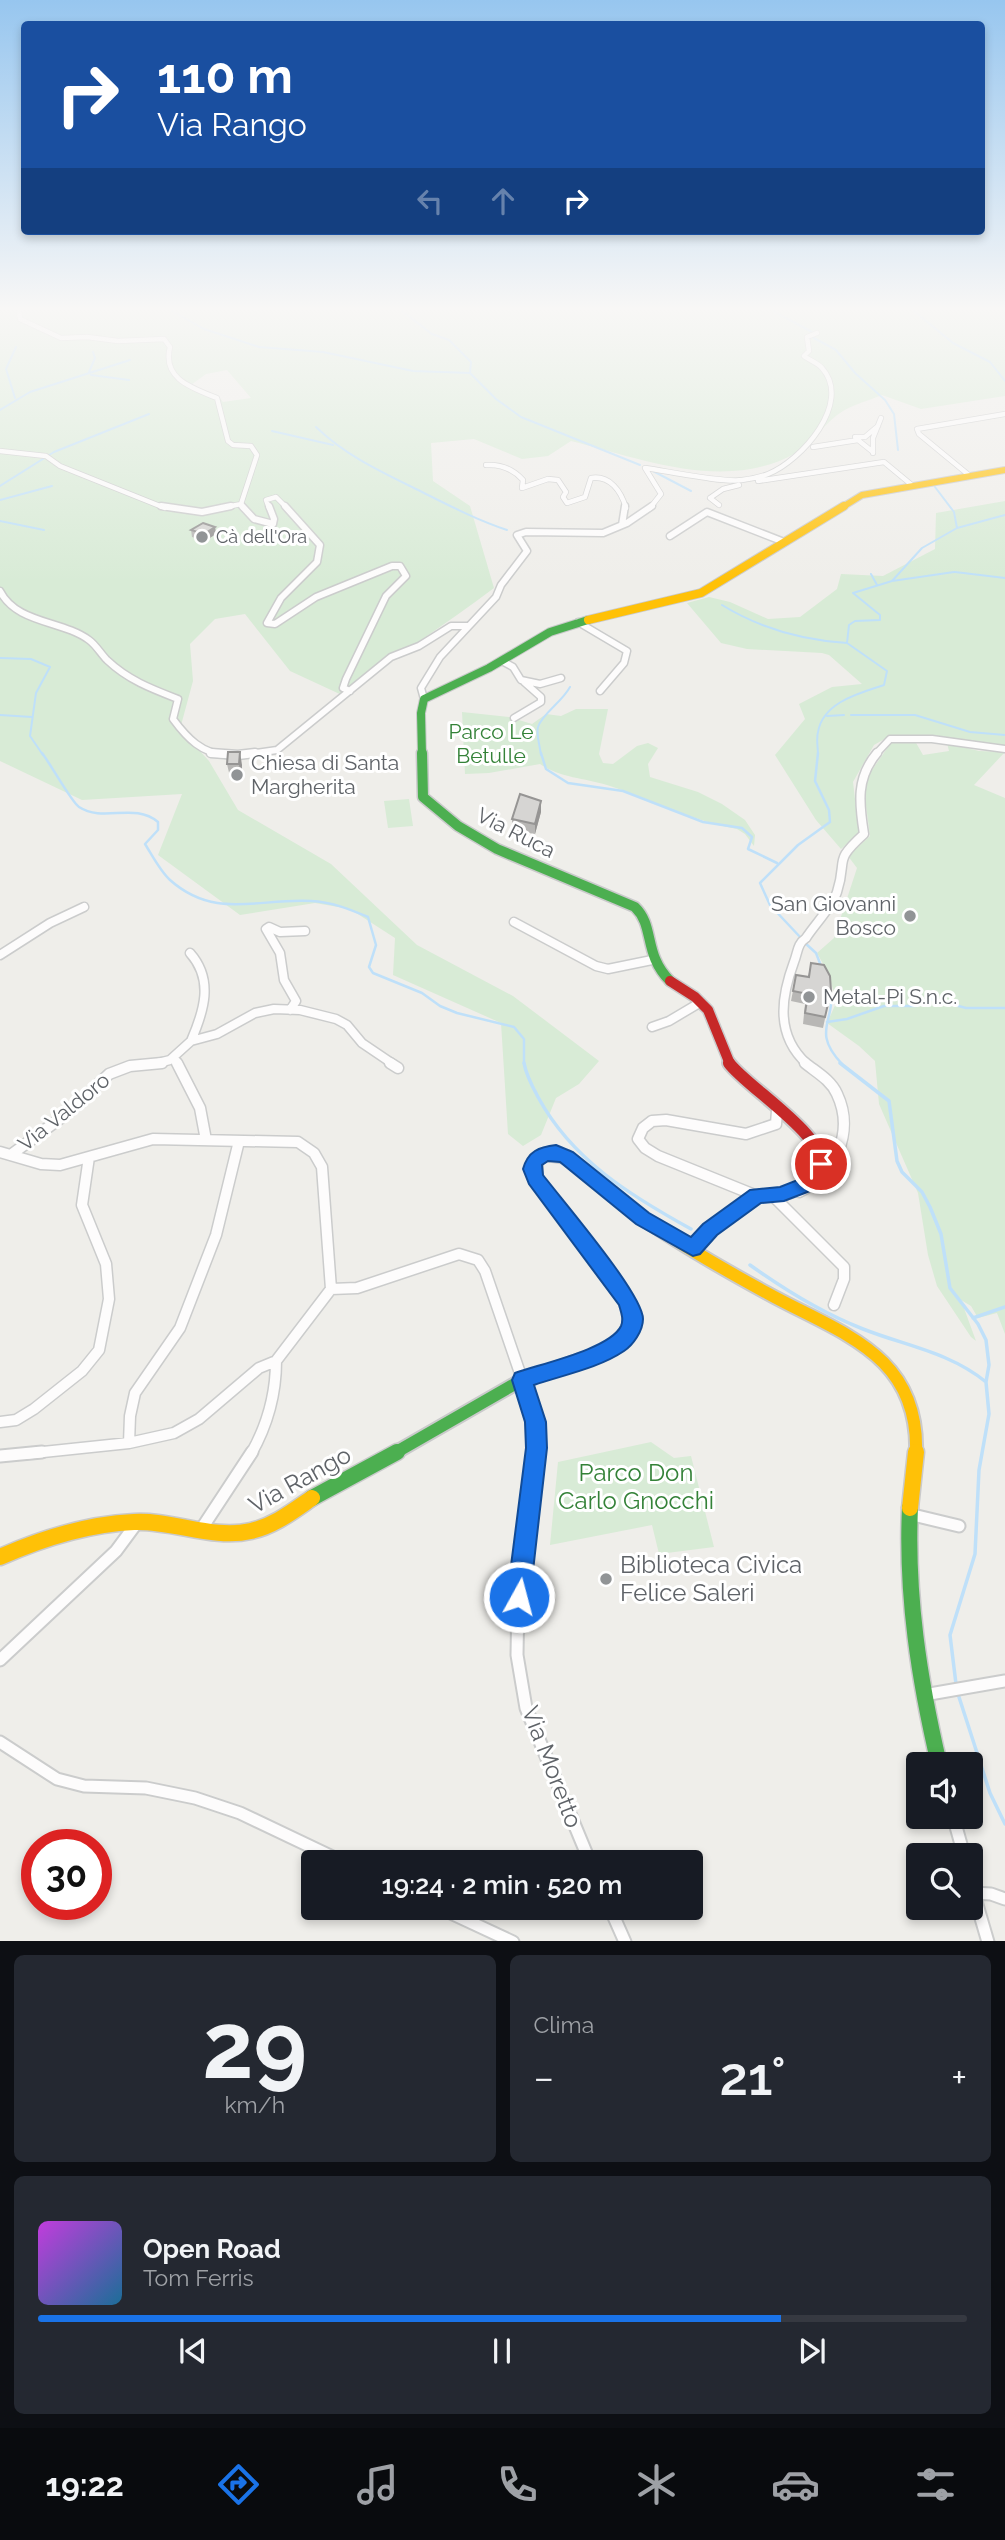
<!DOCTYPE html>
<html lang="it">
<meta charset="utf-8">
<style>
body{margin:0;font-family:Raleway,sans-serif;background:#242831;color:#f1f3f6;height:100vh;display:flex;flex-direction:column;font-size:26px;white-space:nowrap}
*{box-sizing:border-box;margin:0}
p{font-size:23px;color:#9ea1a6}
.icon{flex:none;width:38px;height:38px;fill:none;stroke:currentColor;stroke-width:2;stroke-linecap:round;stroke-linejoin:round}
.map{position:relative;height:1941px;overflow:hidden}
.side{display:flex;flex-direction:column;gap:14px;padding:14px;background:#0d0f14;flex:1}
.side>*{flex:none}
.guide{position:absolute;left:21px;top:21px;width:964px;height:214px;border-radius:7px;box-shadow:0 4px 10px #0003;background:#1a4fa0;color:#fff;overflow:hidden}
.fabs{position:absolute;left:906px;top:1752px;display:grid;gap:14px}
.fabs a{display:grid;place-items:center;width:77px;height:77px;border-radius:7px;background:#171b24;box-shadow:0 4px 10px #0003;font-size:35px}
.speed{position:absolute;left:21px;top:1829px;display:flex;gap:14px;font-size:35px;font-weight:700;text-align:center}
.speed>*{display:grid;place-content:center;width:91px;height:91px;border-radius:50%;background:#171b24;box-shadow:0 4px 10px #0003;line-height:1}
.speed .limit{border:10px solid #d22;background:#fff;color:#111}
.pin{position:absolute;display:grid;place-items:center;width:60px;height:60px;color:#fff;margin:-30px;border:4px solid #fff;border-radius:50%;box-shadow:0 2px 7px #0007}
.me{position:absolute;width:77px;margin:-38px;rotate:7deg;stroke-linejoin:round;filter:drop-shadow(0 0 5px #0008)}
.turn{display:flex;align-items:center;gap:24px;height:147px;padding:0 21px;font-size:32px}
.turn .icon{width:91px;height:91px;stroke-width:2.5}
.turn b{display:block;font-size:49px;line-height:60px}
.lanes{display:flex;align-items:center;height:66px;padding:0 21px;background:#0003;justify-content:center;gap:35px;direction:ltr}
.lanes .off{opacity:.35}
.big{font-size:52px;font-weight:600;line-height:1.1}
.side .tile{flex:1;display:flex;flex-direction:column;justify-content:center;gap:10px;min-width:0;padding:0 24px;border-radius:10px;background:#242831}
.side .dial{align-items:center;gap:0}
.dial b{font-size:91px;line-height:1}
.song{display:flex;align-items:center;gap:21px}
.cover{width:84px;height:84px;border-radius:10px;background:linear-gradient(135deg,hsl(290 70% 55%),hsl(200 70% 35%))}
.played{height:7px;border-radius:4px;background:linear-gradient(90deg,#1a73e8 80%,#363941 80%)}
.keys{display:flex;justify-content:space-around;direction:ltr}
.heat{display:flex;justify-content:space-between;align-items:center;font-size:38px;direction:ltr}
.side .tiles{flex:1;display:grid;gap:14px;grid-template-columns:1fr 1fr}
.tile:last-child{grid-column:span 2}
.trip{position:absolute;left:301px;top:1850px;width:402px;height:70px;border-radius:7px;background:#171b24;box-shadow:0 4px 10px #0003;font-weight:600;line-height:70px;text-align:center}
.tabs{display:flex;height:112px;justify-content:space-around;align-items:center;background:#090b0e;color:#9ea1a6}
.tabs .icon{width:49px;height:49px}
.tabs .on{color:#1a73e8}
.tabs b{font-size:32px;color:#f1f3f6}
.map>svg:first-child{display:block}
.green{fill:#d8ebd6;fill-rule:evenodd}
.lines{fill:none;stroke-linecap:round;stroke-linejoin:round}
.stream-far2{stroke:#bfe0f9;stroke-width:2}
.stream-far1{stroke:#bfe0f9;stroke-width:2.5}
.stream{stroke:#bfe0f9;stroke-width:3.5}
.street-far4-casing{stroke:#cbcccc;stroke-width:6}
.street-far3-casing{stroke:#cbcccc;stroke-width:9}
.street-far2-casing{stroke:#cbcccc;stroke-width:11}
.street-far1-casing{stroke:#cbcccc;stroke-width:13}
.street-casing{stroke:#cbcccc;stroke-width:15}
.fast-far3-casing{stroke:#cacacb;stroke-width:10}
.fast-far2-casing{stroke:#cacacb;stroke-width:13}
.fast-far1-casing{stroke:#cacacb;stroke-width:16}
.fast-casing{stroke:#cacacb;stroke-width:19}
.slow-far3-casing{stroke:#cacacb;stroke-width:8}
.slow-far2-casing{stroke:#cacacb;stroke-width:10}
.slow-far1-casing{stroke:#cacacb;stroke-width:16}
.slow-casing{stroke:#cacacb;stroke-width:19}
.jam-far1-casing{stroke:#cacacb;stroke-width:13}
.jam-casing{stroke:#cacacb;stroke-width:16}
.street-far4{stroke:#fdfcfc;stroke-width:4.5}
.street-far3{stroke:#fdfcfc;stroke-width:6}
.street-far2{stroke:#fdfcfc;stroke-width:8}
.street-far1{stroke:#fdfcfc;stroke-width:10}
.street{stroke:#fdfcfc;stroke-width:11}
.fast-far3{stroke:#4caf50;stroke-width:8}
.fast-far2{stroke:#4caf50;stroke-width:10}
.fast-far1{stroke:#4caf50;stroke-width:12}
.fast{stroke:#4caf50;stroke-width:16}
.slow-far3{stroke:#ffc107;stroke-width:6}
.slow-far2{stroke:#ffc107;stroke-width:8}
.slow-far1{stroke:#ffc107;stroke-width:12}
.slow{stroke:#ffc107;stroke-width:16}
.jam-far1{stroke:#c62828;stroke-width:10}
.jam{stroke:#c62828;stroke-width:12}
.wall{fill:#b8b7b5}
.shaded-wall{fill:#969594}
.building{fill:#d6d5d3;stroke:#969594;stroke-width:2}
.route{fill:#1a73e8;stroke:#114b97;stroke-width:2}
.poi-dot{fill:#919496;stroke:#fff;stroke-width:2.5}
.labels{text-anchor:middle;stroke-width:6;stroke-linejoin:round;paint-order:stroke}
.far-poi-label{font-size:18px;fill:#5f6368;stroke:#fff;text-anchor:start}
.park-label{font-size:21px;fill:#348238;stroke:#fff}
.poi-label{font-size:21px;fill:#5f6368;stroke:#fff;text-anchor:start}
.street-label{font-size:21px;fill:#5f6368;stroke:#fff}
.near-park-label{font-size:24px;fill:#348238;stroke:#fff}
.near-street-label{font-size:24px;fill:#5f6368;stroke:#fff}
.near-poi-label{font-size:24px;fill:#5f6368;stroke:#fff;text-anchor:start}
</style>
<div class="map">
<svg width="1005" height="1942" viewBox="0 0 1005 1942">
<rect width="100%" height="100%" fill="#efeeea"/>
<path class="green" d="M0,311H1005V396L921,409L882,395C870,400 855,404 843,411C825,422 813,443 794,454C725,492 642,459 571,441L548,456L522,459L474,439L431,443L433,481L470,506L494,588C445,625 392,658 344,696L290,671L245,614L215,619L190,644L193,681L180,729L209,761L238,810L331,864L417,945L513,996L599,1061L579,1084L556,1098L541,1135L523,1146L508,1134L501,1023L393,975L395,938L350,909L315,903L240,915L158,855L182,794L82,800L0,761ZM227,370L251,398L223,402L219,397L191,385L206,374Z
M1005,501V747L908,735L888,737L874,745L853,782L859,833L841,849L816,820L775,755L805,719L799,704L832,687L862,684L829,655L822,653L747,649L721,643L687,603L709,597L730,602L768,619L800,617L837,589L841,574L883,576L935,549L936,513Z
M576,709H608L599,754L603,763L613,764L637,746L648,743L658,748L648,764L650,777L698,792L722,804L745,820L755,835L754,846L745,834L737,829C692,821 651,799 607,785C584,778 561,778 540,764L489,773L465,774L462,712L509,717L532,724L546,714L561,716Z
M899,740L915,741L923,755L949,751L947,743L979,751L1005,752L974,785L1005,798V1334L997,1313L978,1318L971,1306L961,1300L976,1341L971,1337L937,1286L928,1255L918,1193L879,1104L875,1061L859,1046L827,1023L837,1001L827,971L817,953L834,938L857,868L848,856L870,836L863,783L890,744Z
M409,799L413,826L388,828L384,801Z
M651,1442L674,1458L691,1456L714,1547L659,1554L652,1525L550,1545L558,1462Z"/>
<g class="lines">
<path class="stream-far2" d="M172,311L204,329L259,347L323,352L413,371L470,373
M402,311L432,334L449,340L471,362L470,373L496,399L521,417L640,465
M773,311L812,332
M914,311L953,343L990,362L1005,381
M812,337L836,350L855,373L885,400L894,414L898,450
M89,372L95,358L93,352
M91,375L129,380
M15,398L6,369L16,347
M0,410L30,392L130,360
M316,427C347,457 384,473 422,492C450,506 477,520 507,530
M272,431L333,445
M651,470L691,491
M0,486L54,452L149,414
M935,487L954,512L957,528
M0,500L52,486
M0,521L44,530
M955,572L1005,578
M871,574L877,585
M892,581L954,572
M722,605C761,629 802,640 847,643
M0,658L31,659L50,667L36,693L30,736L43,755
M0,715L32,717
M851,715H915L970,732L1005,735
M827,716L844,715
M541,755C540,747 536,733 538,727C542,714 562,702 570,687
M818,755C818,747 816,739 818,732C823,702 860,693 884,685L887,671L847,643L849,625L855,621L880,620V615L853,593L892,581L922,548L957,528L1005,515"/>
<path class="stream-far1" d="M42,753C50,763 72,803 79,807C104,823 134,802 158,822V830L145,844C152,855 160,871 170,880C215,920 258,898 311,901C332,902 349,909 368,917L376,945L369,967L373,973L422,993L440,1006L457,1013L514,1027L524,1039V1064
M541,753L546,769L568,783L623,791L703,822L742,828L752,837L748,849L777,863
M801,938L770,905L760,883L798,845L830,822L829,810L815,781L818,753
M805,943L816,953L821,966
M830,988C837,1021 810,1030 842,1064
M827,1022L847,1019L884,1006H916L924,1000L932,999L966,1008H1005"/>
<path class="stream" d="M524,1063C526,1075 532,1086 538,1097C572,1160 631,1196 691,1229
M840,1063L889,1101L897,1161L902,1172L922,1192L930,1207L941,1234L950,1288L978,1324L986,1340L989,1365L986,1382
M750,1265C785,1290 822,1313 863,1329C906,1346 949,1352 986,1382L989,1414L979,1470L975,1554L950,1635L956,1684
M973,1318L1005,1307
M958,1694L990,1793L1005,1824"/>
<defs>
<path id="street-far4" d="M19,311L20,319L61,338L87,337L118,341L164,339L170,347C162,379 192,388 217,398L228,441L233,445L251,446L257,455L241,504L243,508
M855,437H865L878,426
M813,447L858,440L873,452
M0,451L46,456L60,466L165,508
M873,453V438L881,418
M486,465C501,464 513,469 523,480L522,488L548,479L558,480L566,492L563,497L567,503L585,497L591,478C610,475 621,491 626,508
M970,476L919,434L917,429L1005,414
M758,481L884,462L913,486
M719,505L710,498L723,489L739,485
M222,508L241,504
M269,508L266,500L276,497L287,508
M650,508L661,494L645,468C667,471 723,483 742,480C750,479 760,477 768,474C801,461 853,403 822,368C818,363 809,360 804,356L809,351L807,337L817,333"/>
<path id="street-far3" d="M161,506L202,512L231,506
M242,506L254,519L273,524L274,519L269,506
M285,506L320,545L317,562L281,598L267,623L275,624L316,597L392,566H400L406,576L386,596L346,679L343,688L350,691
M622,525L625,506
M670,536L707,512L784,542
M0,591C17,624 62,620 89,640C96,645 101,654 107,660C128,680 152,689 178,699L173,719C187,738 202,754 227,755
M578,622L627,651L624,663L600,691
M502,661L513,667L521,680L540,684L561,678
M424,699L421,688L440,657L496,597L501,585L527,551L517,535L526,532L603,533L627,523L652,506
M514,718L541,702V697L524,682
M241,755L277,750L391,657L419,646L451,626H467
M875,755L890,739H932L1005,749"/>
<path id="street-far2" d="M211,753L238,755L255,753
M514,922L596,966L608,969L652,960
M190,953C214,980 204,1011 191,1041
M0,955L50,923L84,907
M290,1010L296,1001L284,980L280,953L266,929L269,927L280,932L305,931
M652,1027L669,1021L701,1002
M175,1059L178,1064
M154,1064L170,1060L191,1041L217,1034L255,1013L274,1009L300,1010L336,1019L347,1025L362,1043L393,1064
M807,1064C775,1035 781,997 794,962C798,952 797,944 806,938C815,924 832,907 837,892C848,858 832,863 864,834C859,803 856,778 877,753"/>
<path id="street-far1" d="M177,1063L200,1108L206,1140
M390,1063L398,1068
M0,1152L41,1164L60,1165L153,1139L298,1142L314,1153L322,1167L331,1289
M12,1154L69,1112L109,1074L130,1066L162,1063
M799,1192C835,1176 855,1132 837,1094C831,1080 816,1072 805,1063
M772,1195L844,1267V1279L834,1305
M757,1196L658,1156L645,1148L638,1139L643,1128L652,1121L666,1120L746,1134L776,1124L777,1111
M693,1248L710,1230L757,1196L786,1194
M0,1422L16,1420L34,1409L82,1371L99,1350L109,1299L106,1264L82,1205L89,1157
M129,1443L130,1416L135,1393L180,1328L216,1235L239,1141
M24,1454L129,1443L174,1433L199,1419L259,1368L276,1361L331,1289L357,1288L459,1254L478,1260L485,1271L533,1411L535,1454
M251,1454C268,1424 276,1395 276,1361"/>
<path id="street" d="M536,1452L518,1597L517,1655L526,1708L590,1862
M0,1456L42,1452
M909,1514L959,1526
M202,1528L252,1452
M0,1660L116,1551L136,1524
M924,1695L1005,1681
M0,1742L57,1779L84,1786L146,1788L195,1798L240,1813L343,1862
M953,1816L964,1855
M971,1884L988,1942
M974,1893L991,1894L1005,1899
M440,1908L513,1942
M610,1908L625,1942"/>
<path id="fast-far3" d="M422,755L421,713L424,699L489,668L550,632L588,620"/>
<path id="fast-far2" d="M422,753L423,797L458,826L497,849L635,907C655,926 643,954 670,981"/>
<path id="fast-far1" d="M393,1454L520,1381L608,1350L624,1339L630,1329L628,1301L536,1179V1159L546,1154L567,1157L638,1215"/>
<path id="fast" d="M312,1498L397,1452
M910,1508C906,1595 919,1679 939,1764"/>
<path id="slow-far3" d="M841,508L862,495L1005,470"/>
<path id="slow-far2" d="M588,620L701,593L844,506"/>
<path id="slow-far1" d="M638,1215C679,1244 723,1269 767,1293C839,1333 920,1353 916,1454"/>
<path id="slow" d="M910,1508L916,1452
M0,1557C43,1538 87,1524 134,1522C173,1520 213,1540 251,1531C274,1526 293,1511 312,1498"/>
<path id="jam-far1" d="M670,981L695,997L708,1010L730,1064"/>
<path id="jam" d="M729,1063C746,1087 834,1140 820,1171C814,1184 796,1189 784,1194"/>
</defs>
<use href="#street-far4" class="street-far4-casing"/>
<use href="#street-far3" class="street-far3-casing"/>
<use href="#street-far2" class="street-far2-casing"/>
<use href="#street-far1" class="street-far1-casing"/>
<use href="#street" class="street-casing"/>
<use href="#fast-far3" class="fast-far3-casing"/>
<use href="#fast-far2" class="fast-far2-casing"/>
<use href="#fast-far1" class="fast-far1-casing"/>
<use href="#fast" class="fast-casing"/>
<use href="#slow-far3" class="slow-far3-casing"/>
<use href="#slow-far2" class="slow-far2-casing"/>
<use href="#slow-far1" class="slow-far1-casing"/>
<use href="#slow" class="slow-casing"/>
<use href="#jam-far1" class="jam-far1-casing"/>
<use href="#jam" class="jam-casing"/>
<use href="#street-far4" class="street-far4"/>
<use href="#street-far3" class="street-far3"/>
<use href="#street-far2" class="street-far2"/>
<use href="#street-far1" class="street-far1"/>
<use href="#street" class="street"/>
<use href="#fast-far3" class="fast-far3"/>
<use href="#fast-far2" class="fast-far2"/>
<use href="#fast-far1" class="fast-far1"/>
<use href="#fast" class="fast"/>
<use href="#slow-far3" class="slow-far3"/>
<use href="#slow-far2" class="slow-far2"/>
<use href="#slow-far1" class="slow-far1"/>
<use href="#slow" class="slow"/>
<use href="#jam-far1" class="jam-far1"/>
<use href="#jam" class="jam"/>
</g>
<path class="wall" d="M215,527L216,534L205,541L192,537L191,530Z
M228,752L242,765L241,778L230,777L227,764Z
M541,801V812L535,834L512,830V819Z
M811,963L831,991L823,1028L803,1024L805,1004L791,1001L796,975L808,977Z"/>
<path class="shaded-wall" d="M215,527L216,534L205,541L204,534Z
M240,752L242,765L241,778L239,764Z
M541,801V812L535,834V824Z"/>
<path class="building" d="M203,523L215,527L204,534L191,530Z
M228,752H240L239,764H227Z
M520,794L541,801L535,824L512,819Z
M811,963L824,965L830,976L831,991L825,1017L805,1013L808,994L793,991L796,975L809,977Z"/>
<linearGradient id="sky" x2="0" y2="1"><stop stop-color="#97c6ef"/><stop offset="0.53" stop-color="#f8f7f6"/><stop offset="1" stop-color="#f8f7f6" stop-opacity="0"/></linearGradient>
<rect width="1005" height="582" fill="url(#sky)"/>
<path class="route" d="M556,1145L573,1152L649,1213L691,1237L703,1224L750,1190L780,1187L803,1178L809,1173L815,1159L821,1157L828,1159L830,1164L824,1182L815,1189L784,1201L761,1203L717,1235L700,1254L693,1256L636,1224L560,1162L548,1161L542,1165L543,1175C562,1200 643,1294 643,1319C643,1331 633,1345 624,1351C599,1368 563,1375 534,1385L546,1422L547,1448L530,1597L527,1605L519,1608L510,1605L507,1597L526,1448L525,1422L512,1380L515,1373C540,1364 610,1349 621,1326C624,1319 621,1312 619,1305L529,1184L523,1169C528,1151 539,1147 556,1145Z"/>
<g class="poi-dot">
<circle cx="202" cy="537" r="7"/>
<circle cx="237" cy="775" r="7"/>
<circle cx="910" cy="916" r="7"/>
<circle cx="809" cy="997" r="7"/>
<circle cx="606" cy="1579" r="7"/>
</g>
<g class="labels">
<g class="far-poi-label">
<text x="216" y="543">Cà dell'Ora</text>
</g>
<g class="park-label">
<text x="491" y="739">Parco Le<tspan x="491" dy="24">Betulle</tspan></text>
</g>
<g class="poi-label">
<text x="251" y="770">Chiesa di Santa<tspan x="251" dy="24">Margherita</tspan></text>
<text x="896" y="911" text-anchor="end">San Giovanni<tspan x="896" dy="24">Bosco</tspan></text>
<text x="823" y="1004">Metal-Pi S.n.c.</text>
</g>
<g class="street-label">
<text transform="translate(516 833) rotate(27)" y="7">Via Ruca</text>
<text transform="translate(64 1112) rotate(-39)" y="7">Via Valdoro</text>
</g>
<g class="near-park-label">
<text x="636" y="1481">Parco Don<tspan x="636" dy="28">Carlo Gnocchi</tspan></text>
</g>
<g class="near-street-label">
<text transform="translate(300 1480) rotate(-29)" y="8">Via Rango</text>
<text transform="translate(552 1767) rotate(69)" y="8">Via Moretto</text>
</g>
<g class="near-poi-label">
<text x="620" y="1573">Biblioteca Civica<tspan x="620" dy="28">Felice Saleri</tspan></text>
</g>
</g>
</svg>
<div class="fabs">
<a><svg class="icon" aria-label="sound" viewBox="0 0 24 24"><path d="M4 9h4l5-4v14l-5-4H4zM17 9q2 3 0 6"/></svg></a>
<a><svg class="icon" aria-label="search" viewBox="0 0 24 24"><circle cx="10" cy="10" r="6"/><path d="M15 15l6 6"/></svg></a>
</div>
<div class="speed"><div class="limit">30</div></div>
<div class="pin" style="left:821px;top:1164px;background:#d93025"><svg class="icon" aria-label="arrive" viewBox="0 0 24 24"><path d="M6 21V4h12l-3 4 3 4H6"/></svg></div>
<svg class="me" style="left:519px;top:1597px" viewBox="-20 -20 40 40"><circle r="17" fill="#1a73e8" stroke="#fff" stroke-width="3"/><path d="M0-11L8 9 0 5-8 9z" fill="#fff"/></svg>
<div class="trip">19:24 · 2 min · 520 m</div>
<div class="guide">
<div class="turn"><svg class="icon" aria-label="right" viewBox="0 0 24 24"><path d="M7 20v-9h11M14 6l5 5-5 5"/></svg><div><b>110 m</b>Via Rango</div></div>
<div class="lanes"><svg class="icon off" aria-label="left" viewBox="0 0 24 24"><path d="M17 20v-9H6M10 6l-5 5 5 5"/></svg><svg class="icon off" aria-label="ahead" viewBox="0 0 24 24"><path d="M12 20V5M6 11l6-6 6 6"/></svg><svg class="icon" aria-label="right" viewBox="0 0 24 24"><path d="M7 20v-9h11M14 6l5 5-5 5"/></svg></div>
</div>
</div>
<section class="side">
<div class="tiles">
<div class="tile dial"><b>29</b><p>km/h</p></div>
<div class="tile"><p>Clima</p>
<div class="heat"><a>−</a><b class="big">21°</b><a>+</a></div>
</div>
<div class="tile">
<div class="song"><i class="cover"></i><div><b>Open Road</b><p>Tom Ferris</p></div></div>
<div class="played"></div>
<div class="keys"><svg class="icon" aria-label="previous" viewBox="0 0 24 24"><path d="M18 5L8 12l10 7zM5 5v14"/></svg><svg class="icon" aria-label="pause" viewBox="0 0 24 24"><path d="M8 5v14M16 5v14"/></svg><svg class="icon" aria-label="next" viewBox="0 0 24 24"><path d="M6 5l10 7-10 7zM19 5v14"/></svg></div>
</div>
</div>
</section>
<nav class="tabs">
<b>19:22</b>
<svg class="icon on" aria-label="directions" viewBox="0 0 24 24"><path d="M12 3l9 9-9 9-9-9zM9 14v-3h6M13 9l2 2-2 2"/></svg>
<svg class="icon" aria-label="music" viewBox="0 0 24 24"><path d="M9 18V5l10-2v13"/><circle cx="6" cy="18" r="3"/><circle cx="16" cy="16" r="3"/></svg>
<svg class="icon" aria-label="phone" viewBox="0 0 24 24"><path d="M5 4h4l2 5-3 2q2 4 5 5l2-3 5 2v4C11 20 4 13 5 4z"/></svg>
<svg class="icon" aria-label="climate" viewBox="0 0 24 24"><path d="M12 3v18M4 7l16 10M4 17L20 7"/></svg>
<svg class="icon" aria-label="car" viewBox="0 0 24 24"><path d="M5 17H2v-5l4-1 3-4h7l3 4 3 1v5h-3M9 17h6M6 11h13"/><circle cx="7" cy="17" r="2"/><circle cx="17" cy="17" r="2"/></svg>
<svg class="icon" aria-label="filters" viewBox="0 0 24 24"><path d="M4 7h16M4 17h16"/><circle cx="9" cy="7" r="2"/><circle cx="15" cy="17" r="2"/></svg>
</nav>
